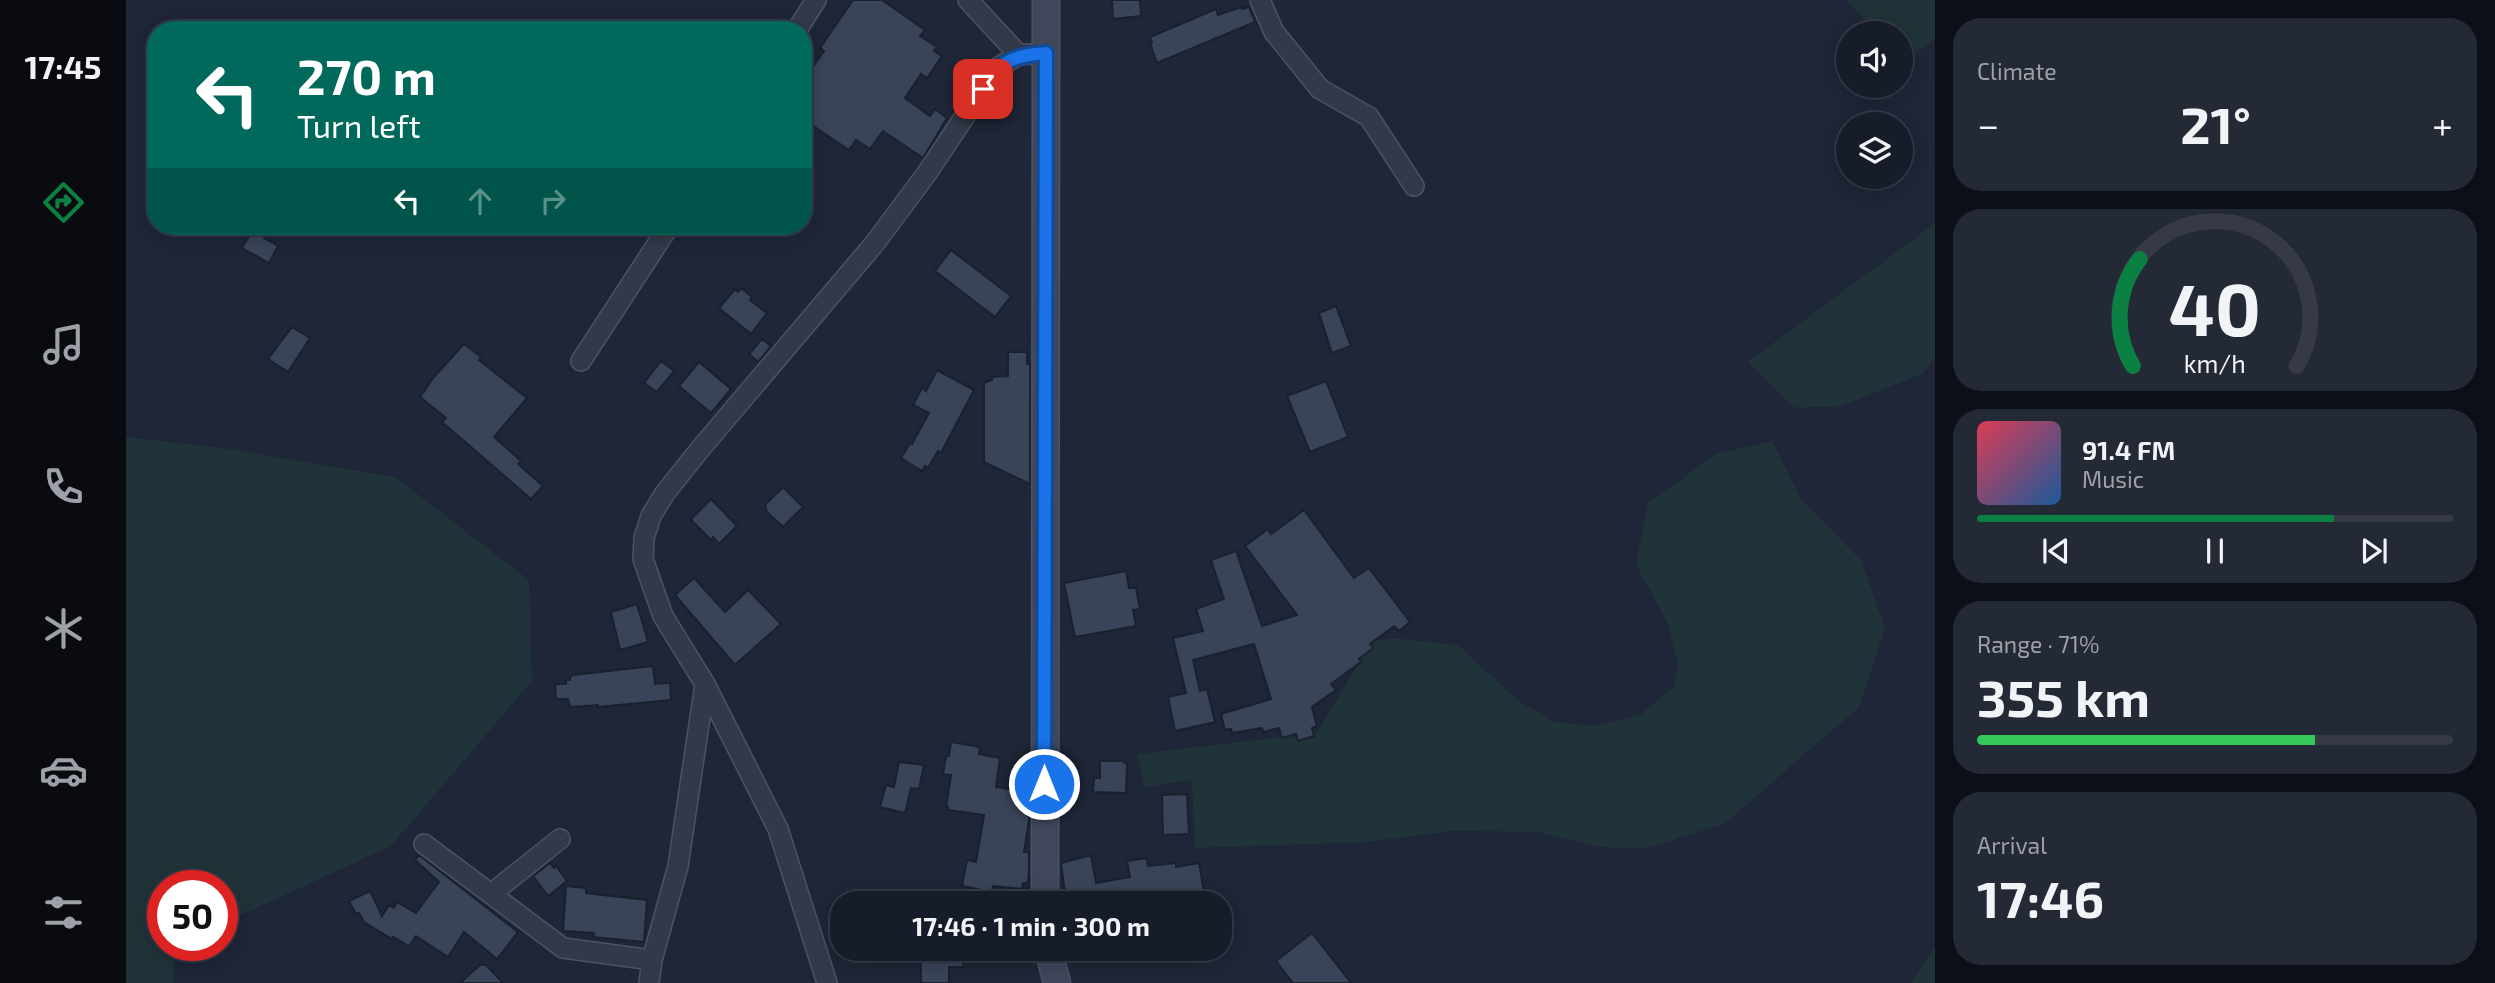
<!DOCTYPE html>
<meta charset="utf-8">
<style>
body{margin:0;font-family:"Exo 2",sans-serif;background:#232935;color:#f1f3f6;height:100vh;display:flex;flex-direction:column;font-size:26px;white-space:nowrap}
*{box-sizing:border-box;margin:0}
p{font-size:23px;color:#9ea1a8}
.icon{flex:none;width:38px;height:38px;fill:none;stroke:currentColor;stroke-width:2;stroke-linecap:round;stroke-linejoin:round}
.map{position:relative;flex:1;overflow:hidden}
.side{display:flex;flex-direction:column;gap:18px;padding:18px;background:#0c0f17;width:560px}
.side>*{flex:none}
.top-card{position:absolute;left:21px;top:21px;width:665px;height:214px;border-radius:28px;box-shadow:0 4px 18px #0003,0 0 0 2px #353a46;background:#00695c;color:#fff;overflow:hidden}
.tools{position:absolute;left:1710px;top:21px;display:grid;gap:14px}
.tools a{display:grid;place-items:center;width:77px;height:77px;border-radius:50%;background:#161c29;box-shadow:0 4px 18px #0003,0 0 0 2px #353a46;font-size:35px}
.speed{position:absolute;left:21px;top:870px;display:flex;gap:14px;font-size:35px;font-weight:700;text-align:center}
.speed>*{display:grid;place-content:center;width:91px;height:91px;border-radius:50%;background:#161c29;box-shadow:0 4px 18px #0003,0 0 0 2px #353a46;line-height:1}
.speed .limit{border:10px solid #d22;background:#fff;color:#111}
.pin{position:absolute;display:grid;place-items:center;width:60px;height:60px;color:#fff;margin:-30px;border-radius:14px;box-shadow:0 4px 10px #0006}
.me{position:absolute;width:77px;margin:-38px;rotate:0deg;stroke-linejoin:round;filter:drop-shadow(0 0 5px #0008)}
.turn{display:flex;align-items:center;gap:24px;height:147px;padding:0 35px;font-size:32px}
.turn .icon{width:91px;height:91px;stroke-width:2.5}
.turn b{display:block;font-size:49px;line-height:60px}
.lanes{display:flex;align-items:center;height:66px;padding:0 35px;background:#0003;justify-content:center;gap:35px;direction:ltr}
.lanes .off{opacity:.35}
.big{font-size:52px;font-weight:700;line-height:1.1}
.side .card{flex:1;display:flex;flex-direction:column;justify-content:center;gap:10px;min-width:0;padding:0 24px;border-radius:28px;background:#232935}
.side .dial{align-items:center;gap:0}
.dial svg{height:182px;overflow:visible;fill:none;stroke:#353a46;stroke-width:7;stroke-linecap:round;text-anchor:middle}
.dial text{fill:#f1f3f6;stroke:none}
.song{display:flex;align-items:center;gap:21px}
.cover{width:84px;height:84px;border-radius:10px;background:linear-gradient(135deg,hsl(350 70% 55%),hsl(210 70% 35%))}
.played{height:7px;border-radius:4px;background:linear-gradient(90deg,#0b8043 75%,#353a46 75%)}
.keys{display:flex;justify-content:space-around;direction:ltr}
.heat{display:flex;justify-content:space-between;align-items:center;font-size:38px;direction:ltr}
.charge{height:10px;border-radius:5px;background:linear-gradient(90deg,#34c759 71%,#353a46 0)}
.trip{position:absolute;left:704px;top:891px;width:402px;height:70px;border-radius:28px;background:#161c29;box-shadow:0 4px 18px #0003,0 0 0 2px #353a46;font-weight:700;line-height:70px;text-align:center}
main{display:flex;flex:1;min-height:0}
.menu{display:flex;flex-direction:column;width:126px;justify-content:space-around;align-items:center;background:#090b10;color:#9ea1a8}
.menu .icon{width:49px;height:49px}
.menu .on{color:#0b8043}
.menu b{font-size:32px;color:#f1f3f6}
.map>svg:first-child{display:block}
.green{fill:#203338}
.building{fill:#3a4458;stroke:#1a202e;stroke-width:2}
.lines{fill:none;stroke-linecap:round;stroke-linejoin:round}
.street-casing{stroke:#4c5363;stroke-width:22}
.secondary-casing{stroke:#4c5363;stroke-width:29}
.street{stroke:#323948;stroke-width:19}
.secondary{stroke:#40475b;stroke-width:26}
.route-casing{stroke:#114b97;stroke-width:18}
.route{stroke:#1a73e8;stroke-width:12}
</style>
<main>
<nav class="menu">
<b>17:45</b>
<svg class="icon on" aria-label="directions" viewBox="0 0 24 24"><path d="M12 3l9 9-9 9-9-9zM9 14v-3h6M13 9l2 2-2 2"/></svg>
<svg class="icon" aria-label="music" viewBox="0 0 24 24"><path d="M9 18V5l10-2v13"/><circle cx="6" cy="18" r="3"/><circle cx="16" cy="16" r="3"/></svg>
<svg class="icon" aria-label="phone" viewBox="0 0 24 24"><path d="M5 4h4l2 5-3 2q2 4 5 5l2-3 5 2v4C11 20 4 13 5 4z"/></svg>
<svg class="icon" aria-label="climate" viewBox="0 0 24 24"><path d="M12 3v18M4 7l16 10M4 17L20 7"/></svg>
<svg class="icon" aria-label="car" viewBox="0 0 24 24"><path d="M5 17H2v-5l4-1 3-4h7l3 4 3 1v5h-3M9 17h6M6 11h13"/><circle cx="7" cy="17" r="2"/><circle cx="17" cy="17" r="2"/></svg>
<svg class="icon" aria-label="filters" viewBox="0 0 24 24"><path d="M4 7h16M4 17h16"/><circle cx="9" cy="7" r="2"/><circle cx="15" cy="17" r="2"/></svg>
</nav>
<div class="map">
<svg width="1809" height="983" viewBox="0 0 1809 983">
<rect width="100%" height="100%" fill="#1e2637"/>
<path class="green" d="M1720,0H1809V40L1778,61L1775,57L1774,33H1752Z
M1809,223V359L1796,374L1715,406L1669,408L1622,362Z
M0,437L105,449L269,477L403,580L406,681L265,846L96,924V886H37V945H51L47,947L48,983H0Z
M1646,441L1675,499L1735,560L1759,628L1733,707L1598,824L1518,849L1474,847L1412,832L1327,831L1241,842L1069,848L1066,779L1019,788L1011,754L1191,733L1246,641L1267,638L1332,645L1393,701L1428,722L1470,726L1514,715L1548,686L1552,665L1541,622L1510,565L1522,503L1590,454Z
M1809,947V983H1784Z"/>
<path class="building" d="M727,0H756L799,30L794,36L811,47L808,51L816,56L801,78L795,74L779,98L804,116L809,109L821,118L797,158L757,131L744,149L730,140L723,150L677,119V81L698,51L694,48Z
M986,0H1014L1015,16L987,19Z
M1115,7L1116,9L1123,7L1129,22L1031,63L1024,43L1026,42L1024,37L1090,9L1092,15Z
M128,228L140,235L138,238L152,246L143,263L116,248Z
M825,250L885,296L869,317L809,271Z
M615,288L626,297L624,300L641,313L625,334L593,308L609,289L612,292Z
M1210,306L1225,346L1206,353L1193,313Z
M166,327L184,338L162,372L142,359Z
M636,339L645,346L632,362L623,354Z
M338,344L355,357L353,360L401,398L368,437L395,461L392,464L417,486L405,499L316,422L320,418L294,397L308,377Z
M882,352H901V364H904V484L858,462V383L866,380V377L882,376Z
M535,361L548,371L531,392L518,383Z
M573,362L605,389L585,413L553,386Z
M811,370L848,390L815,453L812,451L802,468L799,466L796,471L775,458L784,443L786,444L803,413L787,405L796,388L800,391Z
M1200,381L1222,437L1184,452L1161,396Z
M657,487L677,507L657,527L641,512L639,505Z
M585,499L611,526L593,544L587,537L585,540L566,521V518Z
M1178,510L1228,578L1243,568L1284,622L1273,631L1268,626L1244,644L1247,648L1233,659L1235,662L1205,684L1210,690L1186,707L1191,726L1186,728L1188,736L1172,741L1170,734L1156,738L1153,728L1137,732L1136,728L1106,733L1105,729L1099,730L1095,714L1145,699L1128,644L1067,660L1074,691L1081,689L1089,722L1049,731L1042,697L1060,693L1047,638L1077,631L1070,609L1098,599L1085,560L1110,551L1136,626L1171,615L1119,546L1142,529L1145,534Z
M1000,571L1003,588H1010L1014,609L1007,610L1010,626L949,637L938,583Z
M568,578L599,612L622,590L655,624L609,665L549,595Z
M511,604L522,642L494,650L485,612Z
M527,666L529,684L544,683L545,700L472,707V705L444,707L442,699H430L429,684H440V680H444V677L447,675Z
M825,742L854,747L853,754L874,758L870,787L901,792L899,807L903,808V820L898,852H903V870L902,883H897L896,889L867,886L865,892L836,886L841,860L850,862L858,815L822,810V807H820L825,775L817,774L820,756H823Z
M974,761H998V763H1001L1000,793L967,792L968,778H974Z
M773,762L798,765L793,789L785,788L779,813L754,807L760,785L768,787Z
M1061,794L1063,834L1037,835L1036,795Z
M293,855L392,932L371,959L338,932L322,957L290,936L283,946L266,936L269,941L238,922L233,913L230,914L223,901L244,891L256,916L263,905L268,908L271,902L290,913L313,882L289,860Z
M965,855L970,883L1004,877L1001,861L1021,858L1022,866L1050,863V867L1073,863L1080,903H1001L1000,899L939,893L935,863Z
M424,863L428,868L430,866L441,881L422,896L407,876Z
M440,886L460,888V893L521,900L518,942L467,937L468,933L437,931Z
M1186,933L1225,983H1167L1150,961Z
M795,950L837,951V967H823V983H795Z
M354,965H360L377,983H334Z"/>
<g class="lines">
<defs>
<path id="street" d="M842,0L893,55L905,54
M1134,0L1148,32L1194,89L1243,117L1288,186
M671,30L690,0
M455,361L543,226
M298,844L437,948L526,960
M365,894L434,839
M523,983L526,960L552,866L579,684
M701,983L652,829L579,684L537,616L517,559L518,538L525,516L539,493L575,448L749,243L801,173L871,68L893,55"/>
<path id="secondary" d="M919,903L920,0
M922,948L931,983"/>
</defs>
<use href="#street" class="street-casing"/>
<use href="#secondary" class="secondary-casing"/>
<use href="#street" class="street"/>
<use href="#secondary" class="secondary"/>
</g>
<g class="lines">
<defs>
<path id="route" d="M857,89C877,60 885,56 920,53L918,784"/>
</defs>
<use href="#route" class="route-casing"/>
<use href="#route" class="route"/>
</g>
</svg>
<div class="tools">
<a><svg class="icon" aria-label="sound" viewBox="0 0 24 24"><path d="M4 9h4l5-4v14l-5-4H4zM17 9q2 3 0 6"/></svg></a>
<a><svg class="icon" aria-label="layers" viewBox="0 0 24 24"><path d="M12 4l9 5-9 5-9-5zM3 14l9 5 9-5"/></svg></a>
</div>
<div class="speed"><div class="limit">50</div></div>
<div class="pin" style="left:857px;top:89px;background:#d93025"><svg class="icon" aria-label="arrive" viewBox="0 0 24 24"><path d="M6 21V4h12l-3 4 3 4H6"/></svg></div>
<svg class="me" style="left:918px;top:784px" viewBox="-20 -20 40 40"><circle r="17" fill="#1a73e8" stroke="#fff" stroke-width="3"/><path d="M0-11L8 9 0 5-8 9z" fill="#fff"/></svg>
<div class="trip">17:46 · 1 min · 300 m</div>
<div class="top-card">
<div class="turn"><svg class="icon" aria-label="left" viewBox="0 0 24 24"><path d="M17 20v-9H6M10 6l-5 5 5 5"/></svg><div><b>270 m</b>Turn left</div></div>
<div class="lanes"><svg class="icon" aria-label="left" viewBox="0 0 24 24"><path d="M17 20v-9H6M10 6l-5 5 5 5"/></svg><svg class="icon off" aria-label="ahead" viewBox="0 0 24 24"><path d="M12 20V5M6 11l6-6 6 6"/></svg><svg class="icon off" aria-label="right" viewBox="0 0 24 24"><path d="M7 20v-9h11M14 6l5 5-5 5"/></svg></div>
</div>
</div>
<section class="side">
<div class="card"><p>Climate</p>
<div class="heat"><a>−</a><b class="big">21°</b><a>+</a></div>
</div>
<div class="card dial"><svg viewBox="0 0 100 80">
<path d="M14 69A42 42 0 1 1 86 69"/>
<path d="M14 69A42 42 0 0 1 17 22" stroke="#0b8043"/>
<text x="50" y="56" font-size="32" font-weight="700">40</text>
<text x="50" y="72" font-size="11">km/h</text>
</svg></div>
<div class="card">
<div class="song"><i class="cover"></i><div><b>91.4 FM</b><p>Music</p></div></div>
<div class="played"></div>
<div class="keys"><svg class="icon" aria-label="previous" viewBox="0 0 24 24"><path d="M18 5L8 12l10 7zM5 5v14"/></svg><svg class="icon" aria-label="pause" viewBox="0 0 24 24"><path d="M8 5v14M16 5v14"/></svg><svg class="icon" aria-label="next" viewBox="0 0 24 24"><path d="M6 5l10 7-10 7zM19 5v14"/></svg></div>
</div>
<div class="card"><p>Range · 71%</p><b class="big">355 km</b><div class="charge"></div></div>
<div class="card"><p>Arrival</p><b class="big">17:46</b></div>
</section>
</main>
